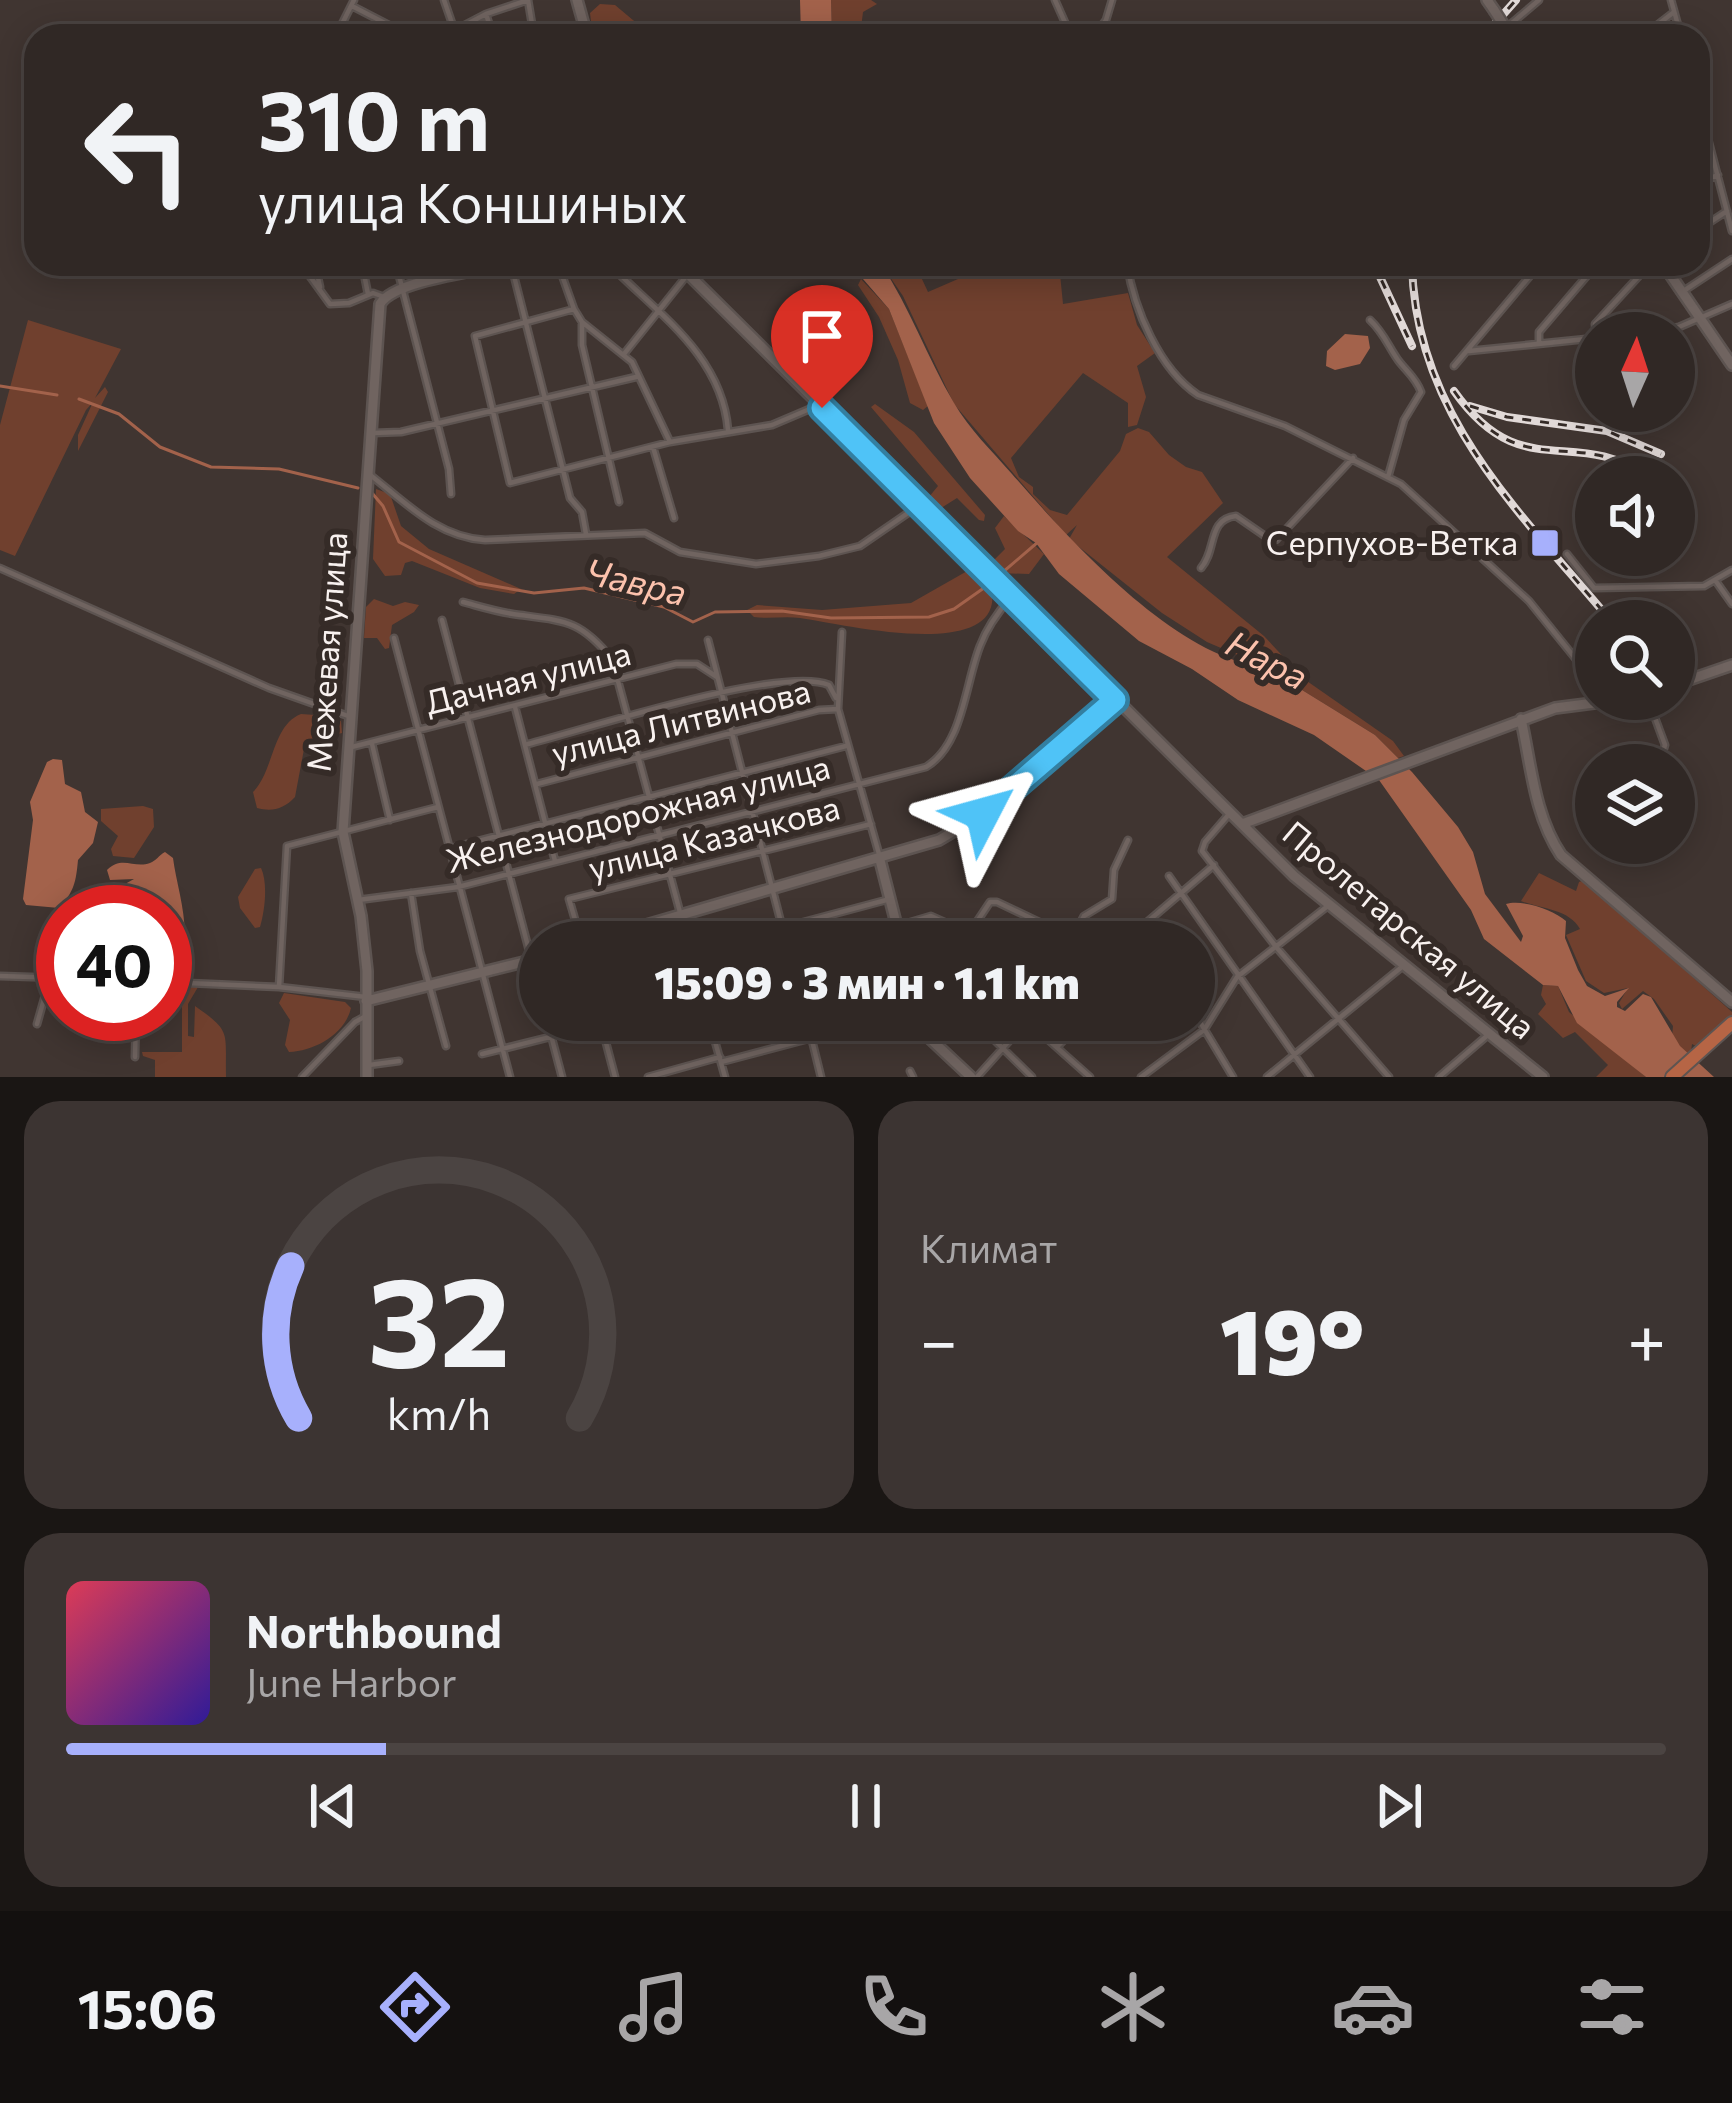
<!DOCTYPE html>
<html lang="ru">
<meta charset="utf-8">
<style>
body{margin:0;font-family:Commissioner,sans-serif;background:#3c3432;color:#f1f3f6;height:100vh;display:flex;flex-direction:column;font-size:45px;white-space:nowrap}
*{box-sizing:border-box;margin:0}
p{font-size:39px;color:#a8a6a7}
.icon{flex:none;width:66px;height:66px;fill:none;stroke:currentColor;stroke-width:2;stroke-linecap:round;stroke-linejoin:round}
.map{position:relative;height:1077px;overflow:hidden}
.details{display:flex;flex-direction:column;gap:24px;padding:24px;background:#1a1614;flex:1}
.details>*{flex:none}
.top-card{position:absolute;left:24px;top:24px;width:1686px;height:252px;border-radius:36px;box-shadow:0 6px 30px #0003,0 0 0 3px #4b4442;background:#302825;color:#f1f3f6;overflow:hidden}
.needle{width:78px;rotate:3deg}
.controls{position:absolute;left:1575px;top:312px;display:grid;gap:24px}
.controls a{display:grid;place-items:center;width:120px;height:120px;border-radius:50%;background:#302825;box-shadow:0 6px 30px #0003,0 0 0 3px #4b4442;font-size:60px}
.speed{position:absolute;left:36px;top:885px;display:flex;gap:24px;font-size:60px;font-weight:700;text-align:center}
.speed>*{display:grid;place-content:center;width:156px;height:156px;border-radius:50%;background:#302825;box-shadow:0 6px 30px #0003,0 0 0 3px #4b4442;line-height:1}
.speed .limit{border:18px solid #d22;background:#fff;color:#111}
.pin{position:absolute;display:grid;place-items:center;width:102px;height:102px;color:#fff;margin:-123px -51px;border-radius:50% 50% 50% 0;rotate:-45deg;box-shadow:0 0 12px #0007}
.pin .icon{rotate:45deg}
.me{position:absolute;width:132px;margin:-66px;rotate:51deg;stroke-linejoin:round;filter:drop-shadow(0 0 9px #0008)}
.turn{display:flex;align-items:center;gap:42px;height:252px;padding:0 36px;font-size:54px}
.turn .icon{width:156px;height:156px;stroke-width:2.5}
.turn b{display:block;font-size:84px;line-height:102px}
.big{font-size:90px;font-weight:800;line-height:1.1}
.details .card{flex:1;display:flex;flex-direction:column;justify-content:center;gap:18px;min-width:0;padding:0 42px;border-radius:36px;background:#3c3432}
.details .dial{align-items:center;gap:0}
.dial svg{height:312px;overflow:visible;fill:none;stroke:#4b4442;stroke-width:7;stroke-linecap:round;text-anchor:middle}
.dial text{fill:#f1f3f6;stroke:none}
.song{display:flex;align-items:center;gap:36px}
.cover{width:144px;height:144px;border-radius:18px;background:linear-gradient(135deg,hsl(350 70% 55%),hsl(250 70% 35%))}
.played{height:12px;border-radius:6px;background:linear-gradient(90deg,#a7b0fc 20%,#4b4442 20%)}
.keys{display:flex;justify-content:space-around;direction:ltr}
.heat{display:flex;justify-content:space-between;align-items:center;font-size:66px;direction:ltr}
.details .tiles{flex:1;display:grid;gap:24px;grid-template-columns:1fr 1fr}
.card:last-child{grid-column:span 2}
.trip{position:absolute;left:519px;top:921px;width:696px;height:120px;border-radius:60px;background:#302825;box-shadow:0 6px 30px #0003,0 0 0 3px #4b4442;font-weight:800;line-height:120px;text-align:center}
.tabs{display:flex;height:192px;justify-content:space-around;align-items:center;background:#13100f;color:#a8a6a7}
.tabs .icon{width:84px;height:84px}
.tabs .on{color:#a7b0fc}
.tabs b{font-size:54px;color:#f1f3f6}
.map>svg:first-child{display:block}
.green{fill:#70402e}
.water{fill:#a3624b}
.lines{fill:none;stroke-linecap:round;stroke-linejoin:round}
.stream{stroke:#a3624b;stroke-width:3}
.street-casing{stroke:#5d5451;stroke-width:9}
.secondary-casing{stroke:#5d5451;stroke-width:14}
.primary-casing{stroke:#5d5451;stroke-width:16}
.street{stroke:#706460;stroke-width:4.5}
.secondary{stroke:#706460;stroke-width:9}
.primary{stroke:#b66545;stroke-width:12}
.rail-casing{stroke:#e1d9d7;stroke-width:8}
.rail{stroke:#352b27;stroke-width:3;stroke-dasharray:9;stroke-linecap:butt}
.secondary-bridge-casing{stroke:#5d5451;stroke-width:14;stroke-linecap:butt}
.secondary-bridge{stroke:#706460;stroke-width:9}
.route-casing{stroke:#337fa1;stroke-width:30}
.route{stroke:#4fc3f7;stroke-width:21}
.poi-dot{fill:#a7b0fc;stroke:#352b27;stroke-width:4.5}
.labels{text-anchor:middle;stroke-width:12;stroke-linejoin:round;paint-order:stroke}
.poi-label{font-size:33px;fill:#f8f1ef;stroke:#352b27;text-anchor:end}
.street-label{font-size:33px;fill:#f8f1ef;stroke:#352b27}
.water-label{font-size:36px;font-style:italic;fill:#fcc2ad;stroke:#352b27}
</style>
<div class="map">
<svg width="1732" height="1077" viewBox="0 0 1732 1077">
<rect width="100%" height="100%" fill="#403531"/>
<path class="green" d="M831,0H871L877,4L863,12L860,36H832Z
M600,4L615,5L652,36L596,33L592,30L590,13Z
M881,264H915L928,292L981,269L986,278L1020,264H1059L1063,304L1128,293L1137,325L1155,353L1137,366L1146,397L1137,425L1128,427V403L1083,373L1011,458L1019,477L1033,487V494L1050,510L1067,515L1120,451L1126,434L1138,428L1149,432L1169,455L1186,467L1202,472L1223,503L1167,557L1264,636L1304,679L1393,741L1404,756L1398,758L1375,735L1263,666L1207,642L1162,613L1069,539L1077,525L1066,535L954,404L903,296Z
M861,279L889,309L928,406L923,410L910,403L898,360L879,317L858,285Z
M28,320L121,349L95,398L105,387L108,392L78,451V435L93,402L86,410L15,556L0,550V425Z
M875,404L914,432L985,515L984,521L979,520L957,498L938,510L924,503L938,486L871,407Z
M376,489L390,494L401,526L429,549L521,589L514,594L480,588L412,561L405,563L401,575L385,576L373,559Z
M1004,516L1044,554L1029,574L999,573L993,567L994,560L1005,549L995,528Z
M969,570H980C990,579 994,589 992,603C983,659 837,623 800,618C785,616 769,619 754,617L747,610L757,605L822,610L911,603Z
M374,599L393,606L405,602L419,605L414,612L392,625L389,648L385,649L377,638H364L366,607Z
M301,714L329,716L341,721L342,733L318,739L304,749L295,797C284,809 272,812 257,808L253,792C274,771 272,725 301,714Z
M143,806L153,809L154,827L134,858L113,856L111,849L118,836L101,821V809Z
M261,868C268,883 265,910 260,927L255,928L240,908L238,897L255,869Z
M1539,873L1576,891L1579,882L1584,880L1732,1012V1017L1698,1047L1692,1044L1691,1051L1682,1058L1671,1049L1673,1026L1654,999L1643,991L1622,1009L1619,1003L1628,988L1604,993L1586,981L1566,935L1580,929C1569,909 1541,909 1521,901Z
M1543,985L1558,986L1569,1012L1646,1077H1596L1608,1065L1575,1032L1563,1038L1538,1014L1546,1004L1541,995Z
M165,986L198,987L188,1004V1036L194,1037L195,1006C232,1032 225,1031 226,1077H155V1060L143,1056L142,1052H182V1002L177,994L165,993Z
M284,993L345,1002L351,1008C345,1034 315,1051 289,1052L285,1045L290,1020L279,1003Z"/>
<path class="water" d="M800,0H831L832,36H801Z
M850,264H881C910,308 927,357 954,403C969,429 992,451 1012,474C1067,537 1176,659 1263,666L1375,735L1412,772L1458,827L1473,852L1485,894L1521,942L1523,936L1506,904C1522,899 1554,910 1566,921L1565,938L1578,970L1587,986L1605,996L1629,988L1617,1002V1007L1625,1011L1643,994L1651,997L1680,1046L1714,1077H1646L1577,1023L1558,986L1543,985L1484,939L1471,910L1379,780L1314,735L1238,700L1192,669L1139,641L1059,574L1036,543L1018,531L970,478L934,423L889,309Z
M1345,334L1368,336L1370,348L1360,364L1335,370L1326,366L1327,351Z
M53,759L62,760L65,784L81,792L85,812L98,822L93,843L78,860C76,882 74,892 59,908L26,905L23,899L33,820L30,802L47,762Z
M165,852L173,858C177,890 194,934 178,963L165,962V912L148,909L116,912L107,902L109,893L134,879L110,880L107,870C122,855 134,869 150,863C156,861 159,855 165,852Z"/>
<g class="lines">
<path class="stream" d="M0,386L57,395
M79,399L119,414L160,447L211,467L279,469L358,488
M372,493L383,506L399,542L477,583L534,593L584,588L664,607L693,622L715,612L782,611L831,618L929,617L954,609L991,583
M1003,572L1038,542"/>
<defs>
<path id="street" d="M444,0L455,32
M528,0L534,36
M1055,0L1071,36
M1671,0L1681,36
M352,6L410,36
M486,14L493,36
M1506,28L1539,0
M336,36L354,0
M444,36L486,14L528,0
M1094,36L1106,20L1112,0
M1643,36L1674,12
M1698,101L1732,231
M1698,182L1718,175
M1698,230L1727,211
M301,264L330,304L349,303L373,293L384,297
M315,264L320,287
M362,264L368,294
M396,264L449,469L451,494
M511,264L570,498L582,512L586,534
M558,264L574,309L582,322L632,362L670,442
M609,264C657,313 722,355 728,430
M1127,264C1134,309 1159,369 1198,395L1285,426L1401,484L1529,601L1596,684
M1682,292L1732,259
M574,309L475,336L510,483L670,442L772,425L819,405
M1370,320C1384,333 1388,346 1398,360C1407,372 1416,378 1421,392L1404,420L1388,477
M582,322V345L619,502
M1650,333L1679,327L1732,304
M1596,336L1595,324L1650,264
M1539,344V332L1597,264
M1469,351L1596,338
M624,354L688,274
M1454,366L1540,264
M373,433L401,432L636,377
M653,447L674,518
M369,474C405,502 437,537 485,540L645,533L680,552L756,564L819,556L860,546L921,504
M1567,554L1594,588L1704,586L1732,570
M0,568L269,688L351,717
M1201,568C1217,550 1207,519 1236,516L1265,536L1276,540L1353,458
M1715,580L1732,604
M463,602C482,607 501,613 520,615C567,621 581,621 612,659L688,942
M442,620L540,992
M842,632L838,709L879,854
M394,638L510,1077
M708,640L786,942
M1648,699L1665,745L1659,765
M515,707L555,861
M372,744L390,820
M528,744C587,729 782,665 829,685L836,698
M348,748L676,664H697L717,677
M537,784L819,710L838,709
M1230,813L1205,842L1202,851L1277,948L1389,1077
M451,848L846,746
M1169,876L1310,1077
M411,893L420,951L446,1046
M358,900L458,887L926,767C963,745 965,684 980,646C987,627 998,612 1011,597
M894,927L931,916L989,942
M970,932L990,902H997L1081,942
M593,938L576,923L569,899L871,824
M729,942L890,899
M1070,942L1084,916L1112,899L1114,870L1128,840
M1156,942L1146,923L1214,865
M0,976L63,978
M165,982L279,987L366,997
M279,987L287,846L438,807
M1194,1012L1233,1077
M547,1020L562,1077
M600,1020L615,1077
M709,1020L725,1077
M807,1020L821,1077
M974,1020L1032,1077
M1026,1020L1090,1077
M37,1024L50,978
M1058,1046L1084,1020
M482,1054L618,1020
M135,1057L136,1014
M721,1062L812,1038
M369,1065L399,1061
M910,1071L913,1077
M302,1077L355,1022L366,1016
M648,1077L720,1057
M977,1077L1028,1020
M1141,1077L1204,1030L1237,977L1329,905
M1267,1077L1403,966
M1439,1077L1489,1034"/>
<path id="secondary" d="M577,0L587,36
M1487,0L1494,10
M678,264L1294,876L1543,1077
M1663,264L1732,365
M1674,685L1732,665
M1521,719C1531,764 1534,815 1561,855L1732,1002
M1242,824L1555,708L1625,699
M588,942L939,840L983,814L1115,700
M866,942L885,933L895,919L880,860
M366,1001L540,958
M910,1020L971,1077
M367,1077V971L361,916L343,832L380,304C394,280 480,271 509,264"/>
<path id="primary" d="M1672,1077L1732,1023"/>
</defs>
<use href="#street" class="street-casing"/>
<use href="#secondary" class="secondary-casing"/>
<use href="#primary" class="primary-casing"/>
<use href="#street" class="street"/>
<use href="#secondary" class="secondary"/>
<use href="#primary" class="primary"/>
<defs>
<path id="rail" d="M1484,36L1516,0
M1374,264L1412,346
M1412,264C1415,415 1520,512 1611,621
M1454,391C1522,487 1574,424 1648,477
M1470,406L1507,417L1607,431L1661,454"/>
</defs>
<use href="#rail" class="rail-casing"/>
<use href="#rail" class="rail"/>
<defs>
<path id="secondary-bridge" d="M1494,10L1503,24"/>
</defs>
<use href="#secondary-bridge" class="secondary-bridge-casing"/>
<use href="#secondary-bridge" class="secondary-bridge"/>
</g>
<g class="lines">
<defs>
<path id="route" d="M822,408L1115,700L983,814"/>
</defs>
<use href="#route" class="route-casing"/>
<use href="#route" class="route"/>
</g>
<rect class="poi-dot" x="1530" y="528" width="30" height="30" rx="6"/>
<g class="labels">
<g class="poi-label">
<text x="1518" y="555">Серпухов-Ветка</text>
</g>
<g class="street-label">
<text transform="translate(327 652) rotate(-86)" y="12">Межевая улица</text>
<text transform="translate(528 678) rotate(-14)" y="12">Дачная улица</text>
<text transform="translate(681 722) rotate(-14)" y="12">улица Литвинова</text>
<text transform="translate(638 814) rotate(-14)" y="12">Железнодорожная улица</text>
<text transform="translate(714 838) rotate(-14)" y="12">улица Казачкова</text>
<text transform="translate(1409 930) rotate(40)" y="12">Пролетарская улица</text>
</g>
<g class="water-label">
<text transform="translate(636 582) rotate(13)" y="13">Чавра</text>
<text transform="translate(1267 660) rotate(27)" y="13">Нара</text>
</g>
</g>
</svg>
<div class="controls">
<a><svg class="needle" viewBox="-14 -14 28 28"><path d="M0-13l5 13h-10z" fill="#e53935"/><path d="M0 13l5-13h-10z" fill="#a8a6a7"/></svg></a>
<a><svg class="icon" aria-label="sound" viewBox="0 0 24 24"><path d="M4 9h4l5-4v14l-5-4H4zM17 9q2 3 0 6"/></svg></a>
<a><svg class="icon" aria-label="search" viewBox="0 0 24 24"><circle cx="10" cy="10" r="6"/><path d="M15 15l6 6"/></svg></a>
<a><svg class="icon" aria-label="layers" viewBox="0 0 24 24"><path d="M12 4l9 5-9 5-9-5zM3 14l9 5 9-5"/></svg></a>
</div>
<div class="speed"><div class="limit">40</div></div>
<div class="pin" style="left:822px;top:408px;background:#d93025"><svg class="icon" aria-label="arrive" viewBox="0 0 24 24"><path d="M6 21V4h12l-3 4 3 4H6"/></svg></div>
<svg class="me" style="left:983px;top:814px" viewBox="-20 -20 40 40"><path d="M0-17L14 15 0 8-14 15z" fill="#4fc3f7" stroke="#fff" stroke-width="4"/></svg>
<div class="trip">15:09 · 3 мин · 1.1 km</div>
<div class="top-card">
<div class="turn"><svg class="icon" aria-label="left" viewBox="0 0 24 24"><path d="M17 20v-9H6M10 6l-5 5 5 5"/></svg><div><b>310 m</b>улица Коншиных</div></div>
</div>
</div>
<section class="details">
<div class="tiles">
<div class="card dial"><svg viewBox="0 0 100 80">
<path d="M14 69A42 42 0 1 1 86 69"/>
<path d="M14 69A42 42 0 0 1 12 30" stroke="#a7b0fc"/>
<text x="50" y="56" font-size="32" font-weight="700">32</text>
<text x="50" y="72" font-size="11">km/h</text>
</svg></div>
<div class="card"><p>Климат</p>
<div class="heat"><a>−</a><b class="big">19°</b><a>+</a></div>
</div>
<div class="card">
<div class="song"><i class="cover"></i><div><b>Northbound</b><p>June Harbor</p></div></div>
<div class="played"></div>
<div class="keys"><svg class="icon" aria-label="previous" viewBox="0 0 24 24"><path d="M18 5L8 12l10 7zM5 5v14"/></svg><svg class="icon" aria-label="pause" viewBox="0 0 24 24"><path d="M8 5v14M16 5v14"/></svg><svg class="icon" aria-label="next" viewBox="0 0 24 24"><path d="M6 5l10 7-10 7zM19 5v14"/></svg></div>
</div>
</div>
</section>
<nav class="tabs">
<b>15:06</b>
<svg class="icon on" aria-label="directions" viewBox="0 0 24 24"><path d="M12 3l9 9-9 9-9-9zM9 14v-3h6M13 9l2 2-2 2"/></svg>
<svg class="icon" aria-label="music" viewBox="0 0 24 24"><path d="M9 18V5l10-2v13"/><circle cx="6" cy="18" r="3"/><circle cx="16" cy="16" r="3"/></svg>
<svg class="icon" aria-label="phone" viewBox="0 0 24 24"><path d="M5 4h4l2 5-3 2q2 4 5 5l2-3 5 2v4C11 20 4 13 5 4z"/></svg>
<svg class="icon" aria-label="climate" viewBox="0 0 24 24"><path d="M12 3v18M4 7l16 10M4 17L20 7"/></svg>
<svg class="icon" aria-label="car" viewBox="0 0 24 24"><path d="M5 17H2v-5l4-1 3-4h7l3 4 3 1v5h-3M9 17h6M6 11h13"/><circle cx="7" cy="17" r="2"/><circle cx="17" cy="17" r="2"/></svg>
<svg class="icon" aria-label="filters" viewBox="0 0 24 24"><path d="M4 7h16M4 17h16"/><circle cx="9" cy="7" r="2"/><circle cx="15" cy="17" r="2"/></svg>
</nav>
